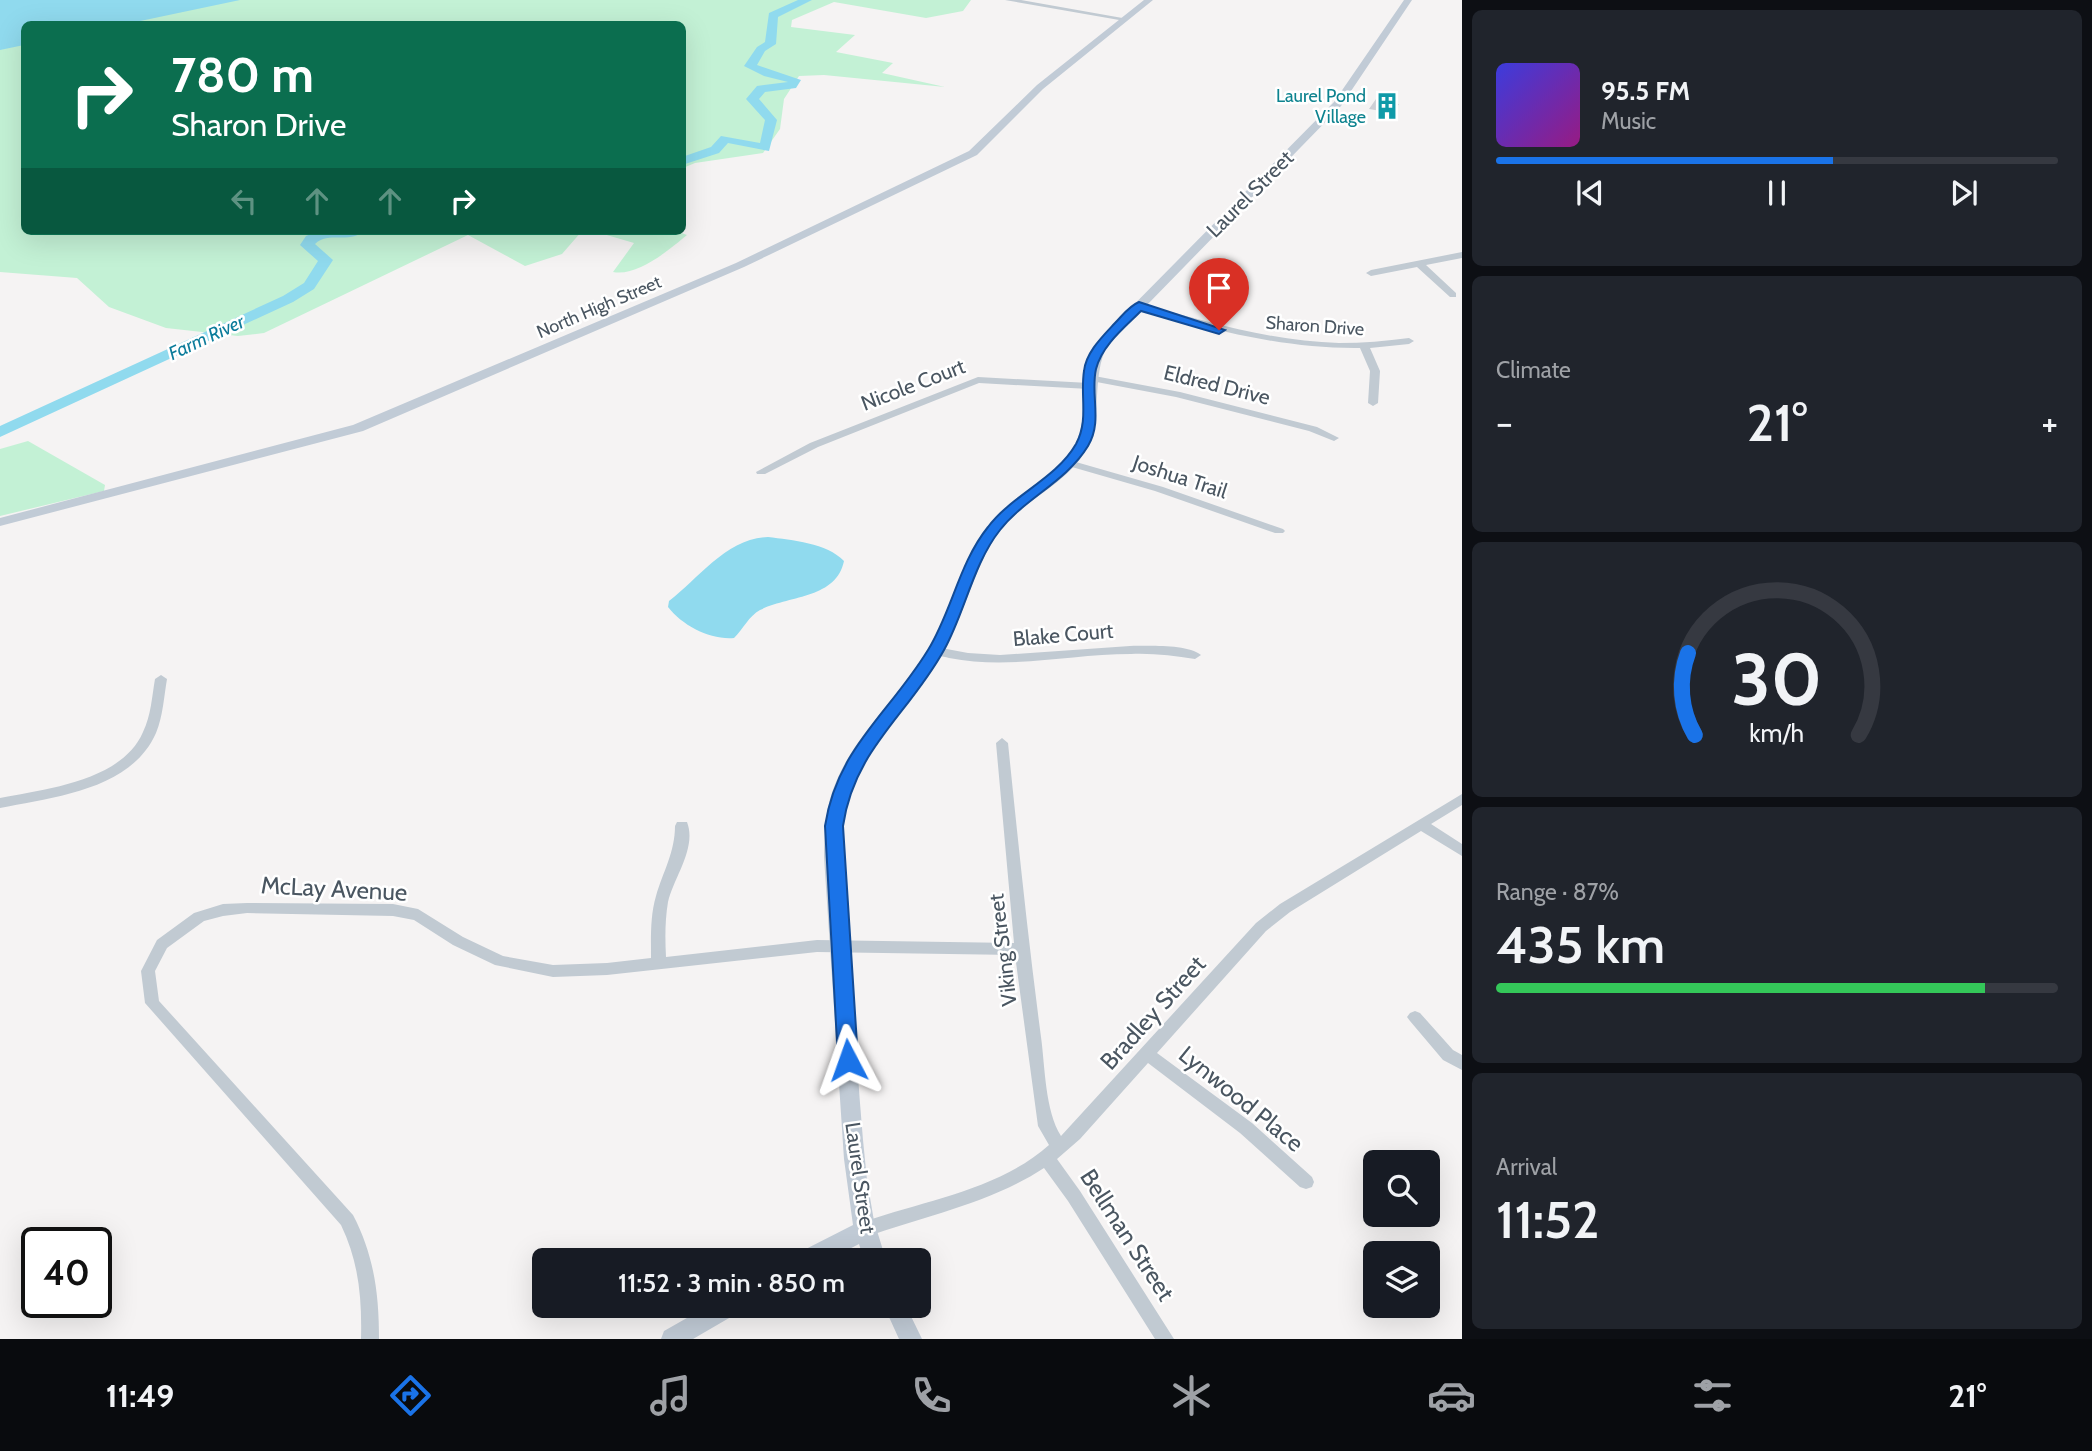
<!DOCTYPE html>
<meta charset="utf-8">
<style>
body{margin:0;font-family:Cabin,sans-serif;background:#20242c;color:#f1f3f6;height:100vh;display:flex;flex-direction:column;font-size:26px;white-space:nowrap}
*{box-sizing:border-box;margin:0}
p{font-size:23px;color:#9ea1a6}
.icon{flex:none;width:38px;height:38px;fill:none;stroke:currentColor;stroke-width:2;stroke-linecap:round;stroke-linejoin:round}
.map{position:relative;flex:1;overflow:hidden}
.panel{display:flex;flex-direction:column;gap:10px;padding:10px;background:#0d0f14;width:630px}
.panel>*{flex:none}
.top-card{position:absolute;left:21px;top:21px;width:665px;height:214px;border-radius:10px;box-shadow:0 7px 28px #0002;background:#0b6e4f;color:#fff;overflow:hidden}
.tools{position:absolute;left:1363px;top:1150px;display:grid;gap:14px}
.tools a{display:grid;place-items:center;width:77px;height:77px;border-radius:10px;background:#171b24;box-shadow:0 7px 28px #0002;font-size:35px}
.speed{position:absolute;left:21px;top:1227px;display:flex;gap:14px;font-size:35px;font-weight:700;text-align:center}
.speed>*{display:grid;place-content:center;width:91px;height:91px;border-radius:50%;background:#171b24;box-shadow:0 7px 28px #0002;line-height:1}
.speed .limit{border:4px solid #111;border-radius:10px;background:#fff;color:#111}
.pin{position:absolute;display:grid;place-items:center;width:60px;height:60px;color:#fff;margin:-72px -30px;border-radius:50% 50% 50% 0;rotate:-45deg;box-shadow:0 0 7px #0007}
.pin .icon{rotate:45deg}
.me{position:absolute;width:77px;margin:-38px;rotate:356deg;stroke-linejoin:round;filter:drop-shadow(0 0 5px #0008)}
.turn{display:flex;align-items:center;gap:24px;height:147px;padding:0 35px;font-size:32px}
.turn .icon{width:91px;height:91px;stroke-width:2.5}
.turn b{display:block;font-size:49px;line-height:60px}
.lanes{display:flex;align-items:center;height:66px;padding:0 35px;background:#0003;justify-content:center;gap:35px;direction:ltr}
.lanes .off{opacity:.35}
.big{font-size:52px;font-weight:600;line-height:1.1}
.panel .tile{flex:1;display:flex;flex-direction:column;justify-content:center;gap:10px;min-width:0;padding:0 24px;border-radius:10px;background:#20242c}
.panel .dial{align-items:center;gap:0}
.dial svg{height:182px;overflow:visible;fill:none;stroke:#363941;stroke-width:7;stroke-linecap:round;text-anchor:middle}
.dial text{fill:#f1f3f6;stroke:none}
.song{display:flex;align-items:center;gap:21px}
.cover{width:84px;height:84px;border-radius:10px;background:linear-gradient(135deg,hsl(240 70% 55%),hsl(310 70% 35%))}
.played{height:7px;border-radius:4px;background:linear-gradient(90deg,#1a73e8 60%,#363941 60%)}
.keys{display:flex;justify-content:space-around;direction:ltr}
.heat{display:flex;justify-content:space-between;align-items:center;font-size:38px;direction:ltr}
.charge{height:10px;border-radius:5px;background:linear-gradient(90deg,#34c759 87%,#363941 0)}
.trip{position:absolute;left:532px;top:1248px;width:399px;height:70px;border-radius:10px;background:#171b24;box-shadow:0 7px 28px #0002;font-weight:600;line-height:70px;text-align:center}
.menu{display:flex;height:112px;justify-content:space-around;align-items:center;background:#090b0e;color:#9ea1a6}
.menu .icon{width:49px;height:49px}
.menu .selected{color:#1a73e8}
.menu b{font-size:32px;color:#f1f3f6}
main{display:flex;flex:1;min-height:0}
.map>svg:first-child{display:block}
.green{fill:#c3f1d5}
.water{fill:#90daee}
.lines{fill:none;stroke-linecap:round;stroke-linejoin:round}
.river{fill:#90daee;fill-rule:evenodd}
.building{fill:#cdcfd5}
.street{fill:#c1cad2;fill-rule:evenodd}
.secondary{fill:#c1cbd6;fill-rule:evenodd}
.route{fill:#1a73e8;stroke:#114b97;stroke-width:2}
.labels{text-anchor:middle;stroke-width:5;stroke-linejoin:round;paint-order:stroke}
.far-culture-label{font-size:18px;fill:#0d838f;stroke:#fff;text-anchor:end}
.far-street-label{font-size:18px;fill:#4a5661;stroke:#fff}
.far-water-label{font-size:19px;font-style:italic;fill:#0c7c9b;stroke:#fff}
.street-label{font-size:21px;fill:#4a5661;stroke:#fff}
.near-street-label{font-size:24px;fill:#4a5661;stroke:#fff}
</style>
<main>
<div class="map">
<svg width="1462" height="1339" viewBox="0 0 1462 1339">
<rect width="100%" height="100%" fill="#f5f3f3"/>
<path class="green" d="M0,0H971L963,11L926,18L834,2L792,20L791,27L855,35L836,52L893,63L882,73L945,87L824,75L799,76L784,99L780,129L763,153L695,163L683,168L682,24H24V231H582L562,254L525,266L468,235L264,333L238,336L166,328L109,307L77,278L0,272Z
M593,231H676L687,235C669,250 637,277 613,272L634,243Z
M28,441L105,485L104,491L0,516V449Z"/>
<path class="water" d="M0,0H240L126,24H24V45L0,50Z
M768,537C792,540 827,543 844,561C836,599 790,595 760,610C749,616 743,629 734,638C710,640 683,626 668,607L669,601C699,578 727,538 768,537Z"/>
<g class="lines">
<path class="river" d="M798,0H812L778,17L776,44L765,51L757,65L801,80L796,88L765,92L759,99L777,120L769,151L728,143L719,153L682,165V157L711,147L721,136L760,143L765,120L746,99L757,86L788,82L764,76L744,66L757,47L765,42L769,13Z
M318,231H364C349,244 328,231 315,244L333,260L314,289L293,302L0,437V426L283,296L304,283L318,261L300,245L306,236Z"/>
</g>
<path class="building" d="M1376,99L1398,104H1399L1393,113L1369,109Z"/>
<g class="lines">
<path class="street" d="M1005,0H1021L1128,19L1125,21Z
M1462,252V258L1426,265L1456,293V297H1450L1417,267L1371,276L1366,273L1371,270Z
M1139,303C1205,321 1270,341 1339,343C1363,343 1386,341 1409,338L1414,341L1409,344L1370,348L1380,371L1378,403L1373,406L1368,403L1370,371L1360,348C1283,349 1209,329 1136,308L1134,306Z
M1089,375L1180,392L1317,427L1339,438L1334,441L1309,431L1176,397L1086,380V376Z
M978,377L1089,383L1094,386L1089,389L979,383L818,447L765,474H757L756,472L810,443Z
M1069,460L1163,487L1283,529L1285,531L1283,533H1275L1155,491L1065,465L1064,463L1065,461Z
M1130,646C1148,646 1187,644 1201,655L1195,659C1174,656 1153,653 1131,654C1070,654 1010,670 949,658C942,656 935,656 930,651L936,647L968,653L1000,655Z
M161,675L167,679C164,696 163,716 156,733C131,790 54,797 0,808V798C46,789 122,781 143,732C151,716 152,696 155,679Z
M1002,738L1008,743C1018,841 1028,939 1041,1037C1045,1066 1045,1111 1061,1136L1256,923L1280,904L1462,794V805L1431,824L1462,844V856L1421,831L1290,912L1266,931L1157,1053L1252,1123L1312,1177L1314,1182L1312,1187L1306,1189L1300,1187L1240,1133L1148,1063L1080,1139L1057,1159L1080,1191L1174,1339H1155L1068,1201L1044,1168C991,1203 925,1216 866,1237L860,1234L858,1229L860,1224L866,1221C927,1200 1000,1189 1049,1145L1038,1126L1015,955L817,952L607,975L553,977L495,965L453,945L414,920L393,916L247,913L223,916L204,921L167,948L155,971L159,1001L353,1215C374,1255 379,1294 379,1339H361C362,1299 359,1262 341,1225L145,1003L141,971L157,940L194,913L223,904L247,903L393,904L418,909L463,937L503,956L553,965L607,963L651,958C651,938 650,916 656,896C663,872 675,852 675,826L677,822H687C697,848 674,877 668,902C665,920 665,938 666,957L817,940L1014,943L996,743Z
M1415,1011L1420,1013L1453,1050L1462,1055V1070L1443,1060L1410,1021L1407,1017L1410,1013Z"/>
<path class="secondary" d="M1144,0H1153L1043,89L977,155L744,267L363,431L0,526V518L353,425L736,263L969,151L1037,85Z
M1404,0H1412L1341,106L1107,346C1091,378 1103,416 1087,448C1067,486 1020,500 996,536C973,571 965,614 943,651C914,701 861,743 847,801C834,854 846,911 850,964C856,1036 859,1108 867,1180L874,1221L886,1260H864L859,1244L828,1260H795L798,1253L853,1225L844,1159L824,857C824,838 825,818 830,799C848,736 905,695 934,639C955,600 965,555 994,520C1016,493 1054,480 1073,449C1092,416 1077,375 1098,341L1334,102Z
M708,1306H739L736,1314L693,1339H661L664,1331Z
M884,1306H906L922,1339H899Z"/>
</g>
<path class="route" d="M1139,302L1225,330L1219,334L1141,311C1125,327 1102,345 1096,369C1090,395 1103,421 1088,446C1066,482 1025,498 1000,530C973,564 965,612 944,650C909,714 854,749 843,826L858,1060L855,1066L848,1069L841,1066L838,1060L825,826C837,748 889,714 928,650C952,611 959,563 988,527C1012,495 1056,479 1076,444C1089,420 1080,396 1084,371C1086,352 1103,336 1115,323C1122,316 1129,306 1139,302Z"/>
<defs>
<symbol id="building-bare" viewBox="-9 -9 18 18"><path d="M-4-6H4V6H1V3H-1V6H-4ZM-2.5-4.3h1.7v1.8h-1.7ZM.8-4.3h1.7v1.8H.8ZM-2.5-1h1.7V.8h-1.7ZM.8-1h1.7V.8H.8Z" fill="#0f9aa8" stroke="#fff" stroke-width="2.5" paint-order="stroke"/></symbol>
</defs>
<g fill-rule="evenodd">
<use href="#building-bare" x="1368" y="87" width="38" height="38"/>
</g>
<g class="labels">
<g class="far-culture-label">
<text x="1366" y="102">Laurel Pond<tspan x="1366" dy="21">Village</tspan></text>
</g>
<g class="far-street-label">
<text transform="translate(599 307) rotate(-23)" y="6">North High Street</text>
<text transform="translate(1315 326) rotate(4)" y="6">Sharon Drive</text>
</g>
<g class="far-water-label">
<text transform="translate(206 337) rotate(-25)" y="7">Farm River</text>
</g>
<g class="street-label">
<text transform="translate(1250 194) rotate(-45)" y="7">Laurel Street</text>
<text transform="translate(913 385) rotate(-21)" y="7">Nicole Court</text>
<text transform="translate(1217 385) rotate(14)" y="7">Eldred Drive</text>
<text transform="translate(1180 477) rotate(18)" y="7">Joshua Trail</text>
<text transform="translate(1063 635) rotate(-5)" y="7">Blake Court</text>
<text transform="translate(1003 950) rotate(-97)" y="7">Viking Street</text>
<text transform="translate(860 1178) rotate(82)" y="7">Laurel Street</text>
</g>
<g class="near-street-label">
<text transform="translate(334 889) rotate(3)" y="8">McLay Avenue</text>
<text transform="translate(1153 1013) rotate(-48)" y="8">Bradley Street</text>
<text transform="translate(1241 1099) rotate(39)" y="8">Lynwood Place</text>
<text transform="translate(1127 1235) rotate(57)" y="8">Bellman Street</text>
</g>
</g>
</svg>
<div class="tools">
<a><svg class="icon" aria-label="search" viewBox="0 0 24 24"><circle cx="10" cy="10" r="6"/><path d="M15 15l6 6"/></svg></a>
<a><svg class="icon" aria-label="layers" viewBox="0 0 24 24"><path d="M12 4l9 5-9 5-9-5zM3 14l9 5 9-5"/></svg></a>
</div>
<div class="speed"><div class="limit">40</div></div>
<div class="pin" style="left:1219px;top:330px;background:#d93025"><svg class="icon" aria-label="arrive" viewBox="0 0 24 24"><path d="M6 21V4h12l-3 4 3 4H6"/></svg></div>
<svg class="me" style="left:848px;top:1060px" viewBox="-20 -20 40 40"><path d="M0-17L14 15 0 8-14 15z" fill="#1a73e8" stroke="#fff" stroke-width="4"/></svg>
<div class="trip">11:52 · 3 min · 850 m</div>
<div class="top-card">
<div class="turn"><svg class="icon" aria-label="right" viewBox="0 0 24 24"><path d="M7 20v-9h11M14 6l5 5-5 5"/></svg><div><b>780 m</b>Sharon Drive</div></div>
<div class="lanes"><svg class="icon off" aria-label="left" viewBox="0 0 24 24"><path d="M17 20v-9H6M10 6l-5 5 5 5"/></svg><svg class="icon off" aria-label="ahead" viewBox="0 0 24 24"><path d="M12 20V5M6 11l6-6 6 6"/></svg><svg class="icon off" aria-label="ahead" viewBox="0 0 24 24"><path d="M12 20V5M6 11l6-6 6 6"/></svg><svg class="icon" aria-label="right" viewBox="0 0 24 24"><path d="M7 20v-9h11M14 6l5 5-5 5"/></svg></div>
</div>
</div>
<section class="panel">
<div class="tile">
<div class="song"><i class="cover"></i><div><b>95.5 FM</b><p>Music</p></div></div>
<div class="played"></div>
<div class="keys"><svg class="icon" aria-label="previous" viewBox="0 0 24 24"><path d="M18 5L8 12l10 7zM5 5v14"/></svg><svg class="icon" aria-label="pause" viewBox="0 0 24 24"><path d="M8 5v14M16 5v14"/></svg><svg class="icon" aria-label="next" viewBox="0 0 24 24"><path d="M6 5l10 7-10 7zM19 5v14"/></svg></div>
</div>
<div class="tile"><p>Climate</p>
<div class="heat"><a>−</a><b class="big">21°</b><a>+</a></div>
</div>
<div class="tile dial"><svg viewBox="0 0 100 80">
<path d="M14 69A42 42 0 1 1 86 69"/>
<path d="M14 69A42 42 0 0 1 11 33" stroke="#1a73e8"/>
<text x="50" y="56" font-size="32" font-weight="700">30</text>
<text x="50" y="72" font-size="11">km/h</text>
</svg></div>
<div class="tile"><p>Range · 87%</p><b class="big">435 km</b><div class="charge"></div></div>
<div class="tile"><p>Arrival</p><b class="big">11:52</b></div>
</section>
</main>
<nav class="menu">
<b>11:49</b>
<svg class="icon selected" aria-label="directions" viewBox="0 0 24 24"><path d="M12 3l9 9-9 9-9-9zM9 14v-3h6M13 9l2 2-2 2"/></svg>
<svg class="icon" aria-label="music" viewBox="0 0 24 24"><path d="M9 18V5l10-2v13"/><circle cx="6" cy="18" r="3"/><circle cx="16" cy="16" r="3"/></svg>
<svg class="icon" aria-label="phone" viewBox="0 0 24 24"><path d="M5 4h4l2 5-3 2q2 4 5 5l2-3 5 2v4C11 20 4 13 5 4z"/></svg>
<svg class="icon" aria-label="climate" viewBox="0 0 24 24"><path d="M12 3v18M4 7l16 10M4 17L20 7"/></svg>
<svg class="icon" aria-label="car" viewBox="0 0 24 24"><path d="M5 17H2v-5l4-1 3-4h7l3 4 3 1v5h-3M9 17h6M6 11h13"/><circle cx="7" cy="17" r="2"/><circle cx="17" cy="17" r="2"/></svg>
<svg class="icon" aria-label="filters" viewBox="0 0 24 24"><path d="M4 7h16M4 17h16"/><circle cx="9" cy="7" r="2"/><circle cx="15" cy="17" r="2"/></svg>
<b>21°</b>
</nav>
